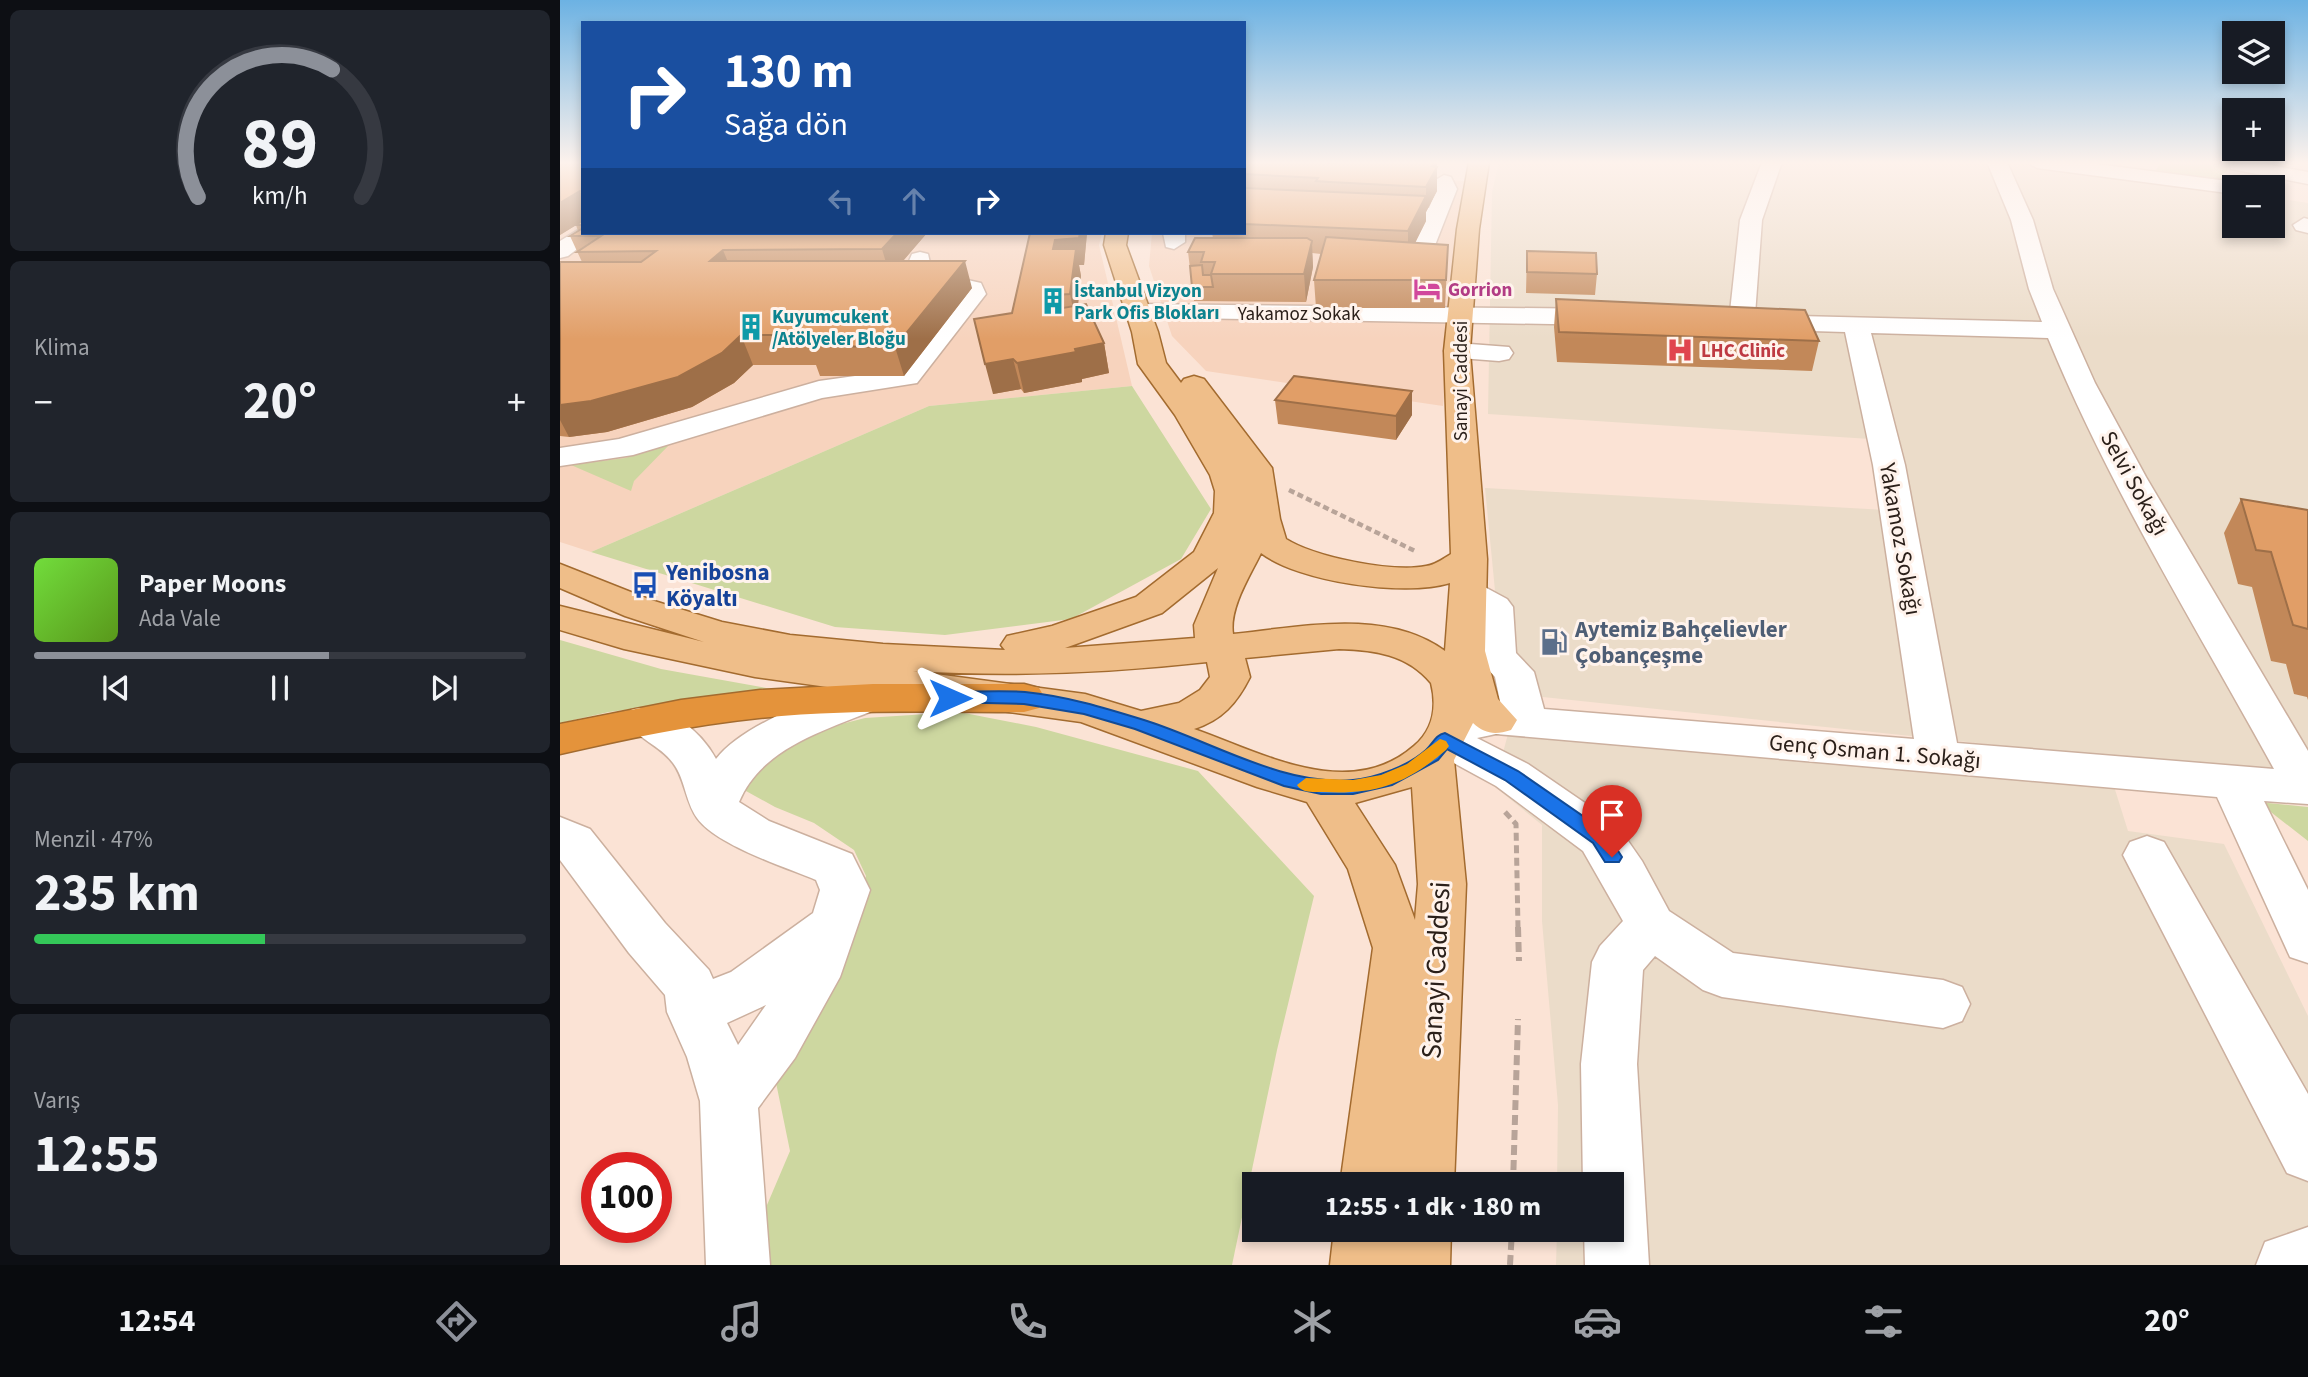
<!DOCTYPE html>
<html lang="tr">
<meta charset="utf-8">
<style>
body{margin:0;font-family:"Source Sans 3",sans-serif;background:#20242c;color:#f1f3f6;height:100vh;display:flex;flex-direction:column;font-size:26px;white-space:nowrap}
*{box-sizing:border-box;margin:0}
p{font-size:23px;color:#9ea1a6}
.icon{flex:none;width:38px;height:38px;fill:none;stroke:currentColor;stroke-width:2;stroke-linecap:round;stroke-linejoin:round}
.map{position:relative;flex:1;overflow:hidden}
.details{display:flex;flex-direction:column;gap:10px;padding:10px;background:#0d0f14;width:560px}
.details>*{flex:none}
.banner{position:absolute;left:21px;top:21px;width:665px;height:214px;border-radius:0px;box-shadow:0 4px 10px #0003;background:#1a4fa0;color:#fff;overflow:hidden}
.buttons{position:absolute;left:1662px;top:21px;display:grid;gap:14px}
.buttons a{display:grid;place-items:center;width:63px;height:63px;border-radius:0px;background:#171b24;box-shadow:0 4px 10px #0003;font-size:35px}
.speed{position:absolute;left:21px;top:1152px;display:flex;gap:14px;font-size:35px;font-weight:700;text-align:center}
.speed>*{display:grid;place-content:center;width:91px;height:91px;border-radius:50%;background:#171b24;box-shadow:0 4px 10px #0003;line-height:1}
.speed .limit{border:10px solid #d22;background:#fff;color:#111}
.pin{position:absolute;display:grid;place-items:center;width:60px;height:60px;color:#fff;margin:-72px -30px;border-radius:50% 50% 50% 0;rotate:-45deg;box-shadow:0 0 7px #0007}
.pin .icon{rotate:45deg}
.me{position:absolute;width:77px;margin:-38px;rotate:90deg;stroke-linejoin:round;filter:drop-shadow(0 0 5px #0008)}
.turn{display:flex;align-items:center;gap:24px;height:147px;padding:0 28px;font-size:32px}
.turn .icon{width:91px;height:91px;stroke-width:2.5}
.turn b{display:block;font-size:49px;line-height:60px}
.lanes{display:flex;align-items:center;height:66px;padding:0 28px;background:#0003;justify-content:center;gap:35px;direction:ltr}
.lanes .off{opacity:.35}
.big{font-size:52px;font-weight:700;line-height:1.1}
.details .tile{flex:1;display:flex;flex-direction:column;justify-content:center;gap:10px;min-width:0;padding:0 24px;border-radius:10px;background:#20242c}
.details .dial{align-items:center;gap:0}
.dial svg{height:182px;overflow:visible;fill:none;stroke:#363941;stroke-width:7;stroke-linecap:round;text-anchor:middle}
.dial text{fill:#f1f3f6;stroke:none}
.song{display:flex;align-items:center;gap:21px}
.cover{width:84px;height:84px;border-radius:10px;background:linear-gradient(135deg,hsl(100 70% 55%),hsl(90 70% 35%))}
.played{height:7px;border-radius:4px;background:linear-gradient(90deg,#8c9099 60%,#363941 60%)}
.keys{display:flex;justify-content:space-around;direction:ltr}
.heat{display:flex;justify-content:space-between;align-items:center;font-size:38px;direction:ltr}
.charge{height:10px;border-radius:5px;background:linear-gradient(90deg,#34c759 47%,#363941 0)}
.trip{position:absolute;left:682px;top:1172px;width:382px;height:70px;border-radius:0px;background:#171b24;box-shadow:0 4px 10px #0003;font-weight:700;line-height:70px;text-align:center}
.menu{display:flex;height:112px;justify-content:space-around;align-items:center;background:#090b0e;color:#9ea1a6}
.menu .icon{width:49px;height:49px}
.menu .on{color:#8c9099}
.menu b{font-size:32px;color:#f1f3f6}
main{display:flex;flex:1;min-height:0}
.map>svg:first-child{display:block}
.built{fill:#f7d3bd}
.industrial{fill:#ebdcc9}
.green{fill:#cdd7a0}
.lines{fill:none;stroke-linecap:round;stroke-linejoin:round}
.minor-casing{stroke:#ccb09f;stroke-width:3}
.major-casing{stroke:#a36b2f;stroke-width:3}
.highway-casing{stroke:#a36b2f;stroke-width:3}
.path-far2{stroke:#b8a499;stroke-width:4.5;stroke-dasharray:6 3.5;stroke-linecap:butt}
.path-far1{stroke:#b8a499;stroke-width:5;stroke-dasharray:8 4.5;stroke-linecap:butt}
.path{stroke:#b8a499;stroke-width:6;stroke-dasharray:10 5;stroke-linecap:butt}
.minor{fill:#fff;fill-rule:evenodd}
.major{fill:#efbe89;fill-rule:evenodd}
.highway{fill:#e4933b;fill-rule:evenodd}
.wall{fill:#c28859}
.shaded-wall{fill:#9e6f48}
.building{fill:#e19e67;stroke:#9e6f48;stroke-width:2}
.route{fill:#1a73e8;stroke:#114b97;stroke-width:2}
.slow{fill:#f59e0b}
.labels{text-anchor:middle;stroke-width:6;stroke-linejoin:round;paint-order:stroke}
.far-hotel-label{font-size:19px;font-weight:bold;fill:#b23c85;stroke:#fff3ec;text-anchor:start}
.far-culture-label{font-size:19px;font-weight:bold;fill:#0d838f;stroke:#fff3ec;text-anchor:start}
.far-street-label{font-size:19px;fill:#2b201a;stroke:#fff3ec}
.far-health-label{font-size:19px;font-weight:bold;fill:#be3a42;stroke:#fff3ec;text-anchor:start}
.street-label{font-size:23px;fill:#2b201a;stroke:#fff3ec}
.transit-label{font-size:23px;font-weight:bold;fill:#164399;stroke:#fff3ec;text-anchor:start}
.service-label{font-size:23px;font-weight:bold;fill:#4e5e75;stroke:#fff3ec;text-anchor:start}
.near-street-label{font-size:28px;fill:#2b201a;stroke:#fff3ec}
</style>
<main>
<section class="details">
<div class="tile dial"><svg viewBox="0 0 100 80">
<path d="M14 69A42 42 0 1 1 86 69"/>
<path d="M14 69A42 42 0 0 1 73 13" stroke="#8c9099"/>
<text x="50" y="56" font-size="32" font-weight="700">89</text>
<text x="50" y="72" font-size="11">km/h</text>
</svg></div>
<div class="tile"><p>Klima</p>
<div class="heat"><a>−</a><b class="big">20°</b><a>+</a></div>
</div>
<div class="tile">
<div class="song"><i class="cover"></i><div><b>Paper Moons</b><p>Ada Vale</p></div></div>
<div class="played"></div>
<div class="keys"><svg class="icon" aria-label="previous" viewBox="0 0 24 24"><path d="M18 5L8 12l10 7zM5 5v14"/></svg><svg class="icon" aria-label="pause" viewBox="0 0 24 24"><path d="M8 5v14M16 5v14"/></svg><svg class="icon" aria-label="next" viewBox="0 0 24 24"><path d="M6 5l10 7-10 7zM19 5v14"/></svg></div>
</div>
<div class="tile"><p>Menzil · 47%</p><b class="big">235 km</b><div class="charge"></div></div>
<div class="tile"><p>Varış</p><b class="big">12:55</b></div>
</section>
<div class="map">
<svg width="1748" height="1265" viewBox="0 0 1748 1265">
<rect width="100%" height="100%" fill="#fbe3d5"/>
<path class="built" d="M0,162L23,233H542L539,245L572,386L369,406L31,552L0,542Z
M684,174L908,181L883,406L646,371L612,336L589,266L592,233H684Z"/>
<path class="industrial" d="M939,162H1449L1675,193V226H1713V198L1748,203V778L945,693L925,488L1326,510L1310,439L928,414L932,192Z
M948,734L1552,780L1568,831L1664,844L1748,1016V1265H996L997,1230H1052V1185H997L998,1105L982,921V825L934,786Z"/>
<path class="green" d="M1601,162H1674L1657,182L1594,174Z
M572,386L651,509L621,559L511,619L385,635L275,627L31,552L369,406Z
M110,444L74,481L71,491L11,465L65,458Z
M0,640L101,669L218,690L49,712L0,723Z
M399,712L476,727L638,771L754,896L717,1050L672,1265H206L201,1219L230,1151L213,1068L287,930L306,876L294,850L254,823L215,807L177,786L235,736L305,718Z
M1698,802L1748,807V841Z"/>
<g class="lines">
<defs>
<path id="minor" d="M1202,162H1222L1202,220L1195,315L1482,322L1469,289L1451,220L1427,162H1447L1473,220L1493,289L1535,383L1586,477L1748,751V804L1704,801L1748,890V963L1730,957L1657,797L936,734L917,738L968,764L1057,825L1082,861L1109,911L1173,953L1383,980L1402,987L1410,1004L1402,1021L1383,1028L1162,997L1143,990L1095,956L1083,970L1077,1064L1089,1265H1025L1024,1230H1052V1185H1023L1021,1064L1032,962L1040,946L1063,921L1023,851L936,786L870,750L864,739C878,715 914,705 941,706L935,677L917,657L915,612L895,601L890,593L895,585L908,582L921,585L947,599L953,607L956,653L974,672L984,709L1354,739L1313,465L1285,332L1182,329L1173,326L1169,321L1180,220ZM1311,333L1488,338C1549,487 1636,627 1714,769L1397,743L1345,465Z
M1467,162H1521L1675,182L1685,187H1675V194L1477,168Z
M1670,162H1693L1748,172V184L1671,169Z
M884,175L891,177L897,189L870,258H854L851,253L864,221L813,217L802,211L813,205L869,208L877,189L874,181Z
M1744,218L1748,219V233L1736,230L1733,225Z
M23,227V233H38L8,256L0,258V241Z
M603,233H625V242L614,249L606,247Z
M360,252L368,254L372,272L421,283L426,294L357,383L262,398L73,455L0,466V448L59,439L259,381L338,370L401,293L355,282L346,268L352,254Z
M578,304L1048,309L1057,312L1061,317L1057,322L1048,325L569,317L565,312L569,307Z
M897,343L949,347L953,353L949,359L939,361L887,357L884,351L887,345Z
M307,683L322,687L328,697L322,707C270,729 202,746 179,802L209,821L292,854L310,890L280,977L235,1058L198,1108L210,1265H146L140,1101L127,1057L107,1012L105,995L69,953L0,860V817L30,829L105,923L149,970L153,979L171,972L253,913L260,890L256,880C225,867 156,845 137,818C125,801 125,778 113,763C100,745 77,739 65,720L71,710C104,700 141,731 156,759C184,723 263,695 307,683ZM206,1005L178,1045L167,1023Z
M1587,836L1604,842L1748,1094V1181L1727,1173L1563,855L1570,842Z
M1748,1227V1265H1696L1705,1242Z"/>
<path id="major" d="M909,162H929L919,229L910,351L927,559L925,651L938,699L957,720L951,730C935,735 925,734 913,723L894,760L906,884L894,1185H780L813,948L788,869L747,802L697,787L521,722L195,677L64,649L0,630V606L144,642L65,616L0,588V564L91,600L162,622L230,635L323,644L445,650L441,645L447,636L492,626L576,597L634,552L654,513L655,491L650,475L615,415L578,364L572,332L544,245L546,233H568L566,245L598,332L606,363L621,383L624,379L634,376L644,379L712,468L720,519L726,539C754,557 833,573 866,566C875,565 883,559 891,554L884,351L897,229ZM701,553C739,582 844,597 890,583L885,651C826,608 741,627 673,634C669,608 690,576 701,553ZM658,568L634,625L635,638L505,648L602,613ZM779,649C814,650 847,654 871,683C877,707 873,730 854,746C789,803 700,752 634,729C662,720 677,703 690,677L685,658ZM647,662L650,677L640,690L619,703L581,711L525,694L353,671C452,677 548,673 647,662ZM852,787L858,884L855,920L835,865L795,803Z
M774,1230H891L890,1265H770Z"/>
<path id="highway" d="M464,684L479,688L485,698L479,708L464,712C376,712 287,709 199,718C131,725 66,739 0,754V724L121,700L200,690L313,684Z"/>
</defs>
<use href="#minor" class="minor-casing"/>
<use href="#major" class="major-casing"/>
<use href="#highway" class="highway-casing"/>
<path class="path-far2" d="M729,490L857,552"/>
<path class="path-far1" d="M945,812L956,824L958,928"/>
<path class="path" d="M958,927L959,961
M953,1185L958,1019
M950,1265L952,1230"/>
<use href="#minor" class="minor"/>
<use href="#major" class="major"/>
<use href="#highway" class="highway"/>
</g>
<path class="wall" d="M0,162H23V233H367L343,261L412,288L344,376H260L256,365H193L174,383L132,407L47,432L9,437L0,436V262H22L10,236L18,231L16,225L0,235Z
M684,162L777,163L782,162H877V191L866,212V221L855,243L888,245L885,308H756L754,280L761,254L752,253L753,267L746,302L634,301L628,252L653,238L652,233H684Z
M470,233H527L524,265H519L521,276L518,305L544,343L549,373L522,379V382L464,393L461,389L433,394Z
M967,251L1037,274L1035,295L966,293Z
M996,299L1259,341L1252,371L997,362L994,327Z
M852,391V415L836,440L718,424L715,400Z
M1681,499L1748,510V700L1747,697L1734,694L1726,664L1711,661L1692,587L1678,584L1664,533Z"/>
<path class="shaded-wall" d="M875,162H877V191L866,212V221L848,257V231L866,196V187L872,166Z
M20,191L23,198V221L0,235V203Z
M337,233H367L330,276L322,249Z
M520,233H527L524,265H519L521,276L516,323L510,294L493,249L495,240Z
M752,241L753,267L746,302L744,274Z
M163,250L174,277L150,261Z
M405,261L412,288L344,376L335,347Z
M181,335L193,365L174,383L132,407L47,432L9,437L0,420V405Z
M544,343L549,373L522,379V382L464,393L457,363Z
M453,359L461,389L433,394L425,364Z
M852,391V415L836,440V416Z"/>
<path class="building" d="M0,162H23V191H20L0,203Z
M684,162H770L769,163H773L782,162H875L872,166L877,167L866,187L770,182L756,181L758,178L684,174Z
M684,188L866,196L848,231L684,224Z
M23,220V225H16Z
M23,228V233H337L322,249L163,250L150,261H405L335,347L249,346L260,335H181L162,353L118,377L31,401L0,405V262H81L96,251L17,252L41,236H10Z
M470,233H520L519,238L495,240L493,249H516L510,294L494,295V302L497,309L526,304L544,343L515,349L516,352L457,363L453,359L425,364L414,319L452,313Z
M766,237L888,245L886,280H754Z
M635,238H747L752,241L744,274H651L655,262H641L644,252H628Z
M967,251L1036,253L1037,274L967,272Z
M642,265L643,275H651L653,287H632L630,266Z
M996,299L1245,310L1259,341L999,332Z
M734,376L852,391L836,416L715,400Z
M1681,499L1748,510V630V629L1733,625L1711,552L1696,550Z"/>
<linearGradient id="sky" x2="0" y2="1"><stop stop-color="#6cb2e3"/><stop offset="0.48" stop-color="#fdf2ec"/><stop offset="1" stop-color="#fdf2ec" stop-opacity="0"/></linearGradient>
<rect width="1748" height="339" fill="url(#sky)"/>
<path class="route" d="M390,692C415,692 440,690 465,692C506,696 545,708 584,720C649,740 724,787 793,780C816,778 848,766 866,750C873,744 875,735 885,733L958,771L1046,832L1062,857L1059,862H1045L1033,843L945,780L887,749L878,760L832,785L793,794H761L724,786L575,729L524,714L464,704L384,702L381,698L384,694Z"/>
<path class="slow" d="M880,739L886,741L889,746L886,750C845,785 815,795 761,792C752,792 742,793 737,785L746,778L793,780L821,775L847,764Z"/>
<defs>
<symbol id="hotel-bare" viewBox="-9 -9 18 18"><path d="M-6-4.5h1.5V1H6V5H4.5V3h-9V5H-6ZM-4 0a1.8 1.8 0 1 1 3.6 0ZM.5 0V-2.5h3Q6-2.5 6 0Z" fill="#d1479c" stroke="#fff3ec" stroke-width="2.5" paint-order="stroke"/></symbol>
<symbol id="building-bare" viewBox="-9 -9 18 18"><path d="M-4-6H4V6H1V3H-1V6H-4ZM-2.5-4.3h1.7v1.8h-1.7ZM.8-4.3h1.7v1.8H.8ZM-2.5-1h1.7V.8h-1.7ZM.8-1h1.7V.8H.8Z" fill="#0f9aa8" stroke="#fff3ec" stroke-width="2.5" paint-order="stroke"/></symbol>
<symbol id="hospital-bare" viewBox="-9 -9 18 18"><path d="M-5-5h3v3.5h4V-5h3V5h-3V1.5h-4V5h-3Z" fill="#e0444e" stroke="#fff3ec" stroke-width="2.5" paint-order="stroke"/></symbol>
<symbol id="bus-bare" viewBox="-9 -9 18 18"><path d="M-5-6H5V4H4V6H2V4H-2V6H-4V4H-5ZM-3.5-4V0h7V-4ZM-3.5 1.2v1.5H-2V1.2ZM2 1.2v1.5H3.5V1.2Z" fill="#1a4fb4" stroke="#fff3ec" stroke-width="2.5" paint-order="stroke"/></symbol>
<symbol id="fuel-bare" viewBox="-9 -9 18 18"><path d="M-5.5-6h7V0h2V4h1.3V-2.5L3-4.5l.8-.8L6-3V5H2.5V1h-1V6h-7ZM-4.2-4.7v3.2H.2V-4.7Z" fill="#5c6f8a" stroke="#fff3ec" stroke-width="2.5" paint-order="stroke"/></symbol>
</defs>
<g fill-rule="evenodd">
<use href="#hotel-bare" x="848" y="270" width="38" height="38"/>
<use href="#building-bare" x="474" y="282" width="38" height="38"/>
<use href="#building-bare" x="172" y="308" width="38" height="38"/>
<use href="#hospital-bare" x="1101" y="331" width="38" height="38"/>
<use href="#bus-bare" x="66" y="566" width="38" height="38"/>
<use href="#fuel-bare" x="975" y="623" width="38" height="38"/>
</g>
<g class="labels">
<g class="far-hotel-label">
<text x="888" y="296">Gorrion</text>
</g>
<g class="far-culture-label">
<text x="514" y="297">İstanbul Vizyon<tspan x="514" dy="22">Park Ofis Blokları</tspan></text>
<text x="212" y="323">Kuyumcukent<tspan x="212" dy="22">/Atölyeler Bloğu</tspan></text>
</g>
<g class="far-street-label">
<text x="739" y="320">Yakamoz Sokak</text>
<text transform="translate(900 381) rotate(-90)" y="7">Sanayi Caddesi</text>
</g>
<g class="far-health-label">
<text x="1141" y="357">LHC Clinic</text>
</g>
<g class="street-label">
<text transform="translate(1575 483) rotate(61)" y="8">Selvi Sokağı</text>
<text transform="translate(1341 539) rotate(80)" y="8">Yakamoz Sokağı</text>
<text transform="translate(1315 751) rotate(5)" y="8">Genç Osman 1. Sokağı</text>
</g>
<g class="transit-label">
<text x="106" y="580">Yenibosna<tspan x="106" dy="26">Köyaltı</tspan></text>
</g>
<g class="service-label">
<text x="1015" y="637">Aytemiz Bahçelievler<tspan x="1015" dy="26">Çobançeşme</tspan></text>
</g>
<g class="near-street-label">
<text transform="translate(875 970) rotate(-87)" y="10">Sanayi Caddesi</text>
</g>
</g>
</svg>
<div class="buttons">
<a><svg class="icon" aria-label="layers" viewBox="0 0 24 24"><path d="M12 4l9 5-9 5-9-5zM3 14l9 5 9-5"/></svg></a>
<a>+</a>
<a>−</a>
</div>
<div class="speed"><div class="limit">100</div></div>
<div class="pin" style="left:1052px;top:857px;background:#d93025"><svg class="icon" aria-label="arrive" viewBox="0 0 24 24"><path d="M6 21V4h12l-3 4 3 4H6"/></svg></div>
<svg class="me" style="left:390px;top:698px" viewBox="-20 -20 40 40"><path d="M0-17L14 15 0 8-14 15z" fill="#1a73e8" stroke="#fff" stroke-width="4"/></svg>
<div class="trip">12:55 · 1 dk · 180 m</div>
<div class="banner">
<div class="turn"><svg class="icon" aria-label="right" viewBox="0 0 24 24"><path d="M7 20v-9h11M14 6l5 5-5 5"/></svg><div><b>130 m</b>Sağa dön</div></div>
<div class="lanes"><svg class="icon off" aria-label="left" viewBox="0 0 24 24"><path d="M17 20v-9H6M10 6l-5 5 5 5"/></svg><svg class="icon off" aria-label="ahead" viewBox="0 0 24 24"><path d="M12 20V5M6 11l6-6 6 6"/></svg><svg class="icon" aria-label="right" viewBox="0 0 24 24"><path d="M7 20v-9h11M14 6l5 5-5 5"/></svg></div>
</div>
</div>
</main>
<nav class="menu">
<b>12:54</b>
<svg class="icon on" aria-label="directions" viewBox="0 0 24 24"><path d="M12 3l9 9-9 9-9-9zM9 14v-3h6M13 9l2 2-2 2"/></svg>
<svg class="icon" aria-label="music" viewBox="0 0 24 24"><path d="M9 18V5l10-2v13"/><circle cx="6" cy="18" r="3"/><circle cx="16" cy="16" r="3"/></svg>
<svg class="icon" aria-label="phone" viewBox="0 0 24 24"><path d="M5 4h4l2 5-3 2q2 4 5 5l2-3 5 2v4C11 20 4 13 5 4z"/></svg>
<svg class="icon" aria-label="climate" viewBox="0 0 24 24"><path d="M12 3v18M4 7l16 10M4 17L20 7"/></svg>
<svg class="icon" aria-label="car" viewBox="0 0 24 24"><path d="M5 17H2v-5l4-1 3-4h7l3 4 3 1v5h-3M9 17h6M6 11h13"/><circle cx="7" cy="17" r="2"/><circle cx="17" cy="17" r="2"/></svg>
<svg class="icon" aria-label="filters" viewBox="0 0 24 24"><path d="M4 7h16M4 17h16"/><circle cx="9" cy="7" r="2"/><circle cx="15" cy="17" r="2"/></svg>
<b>20°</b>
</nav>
